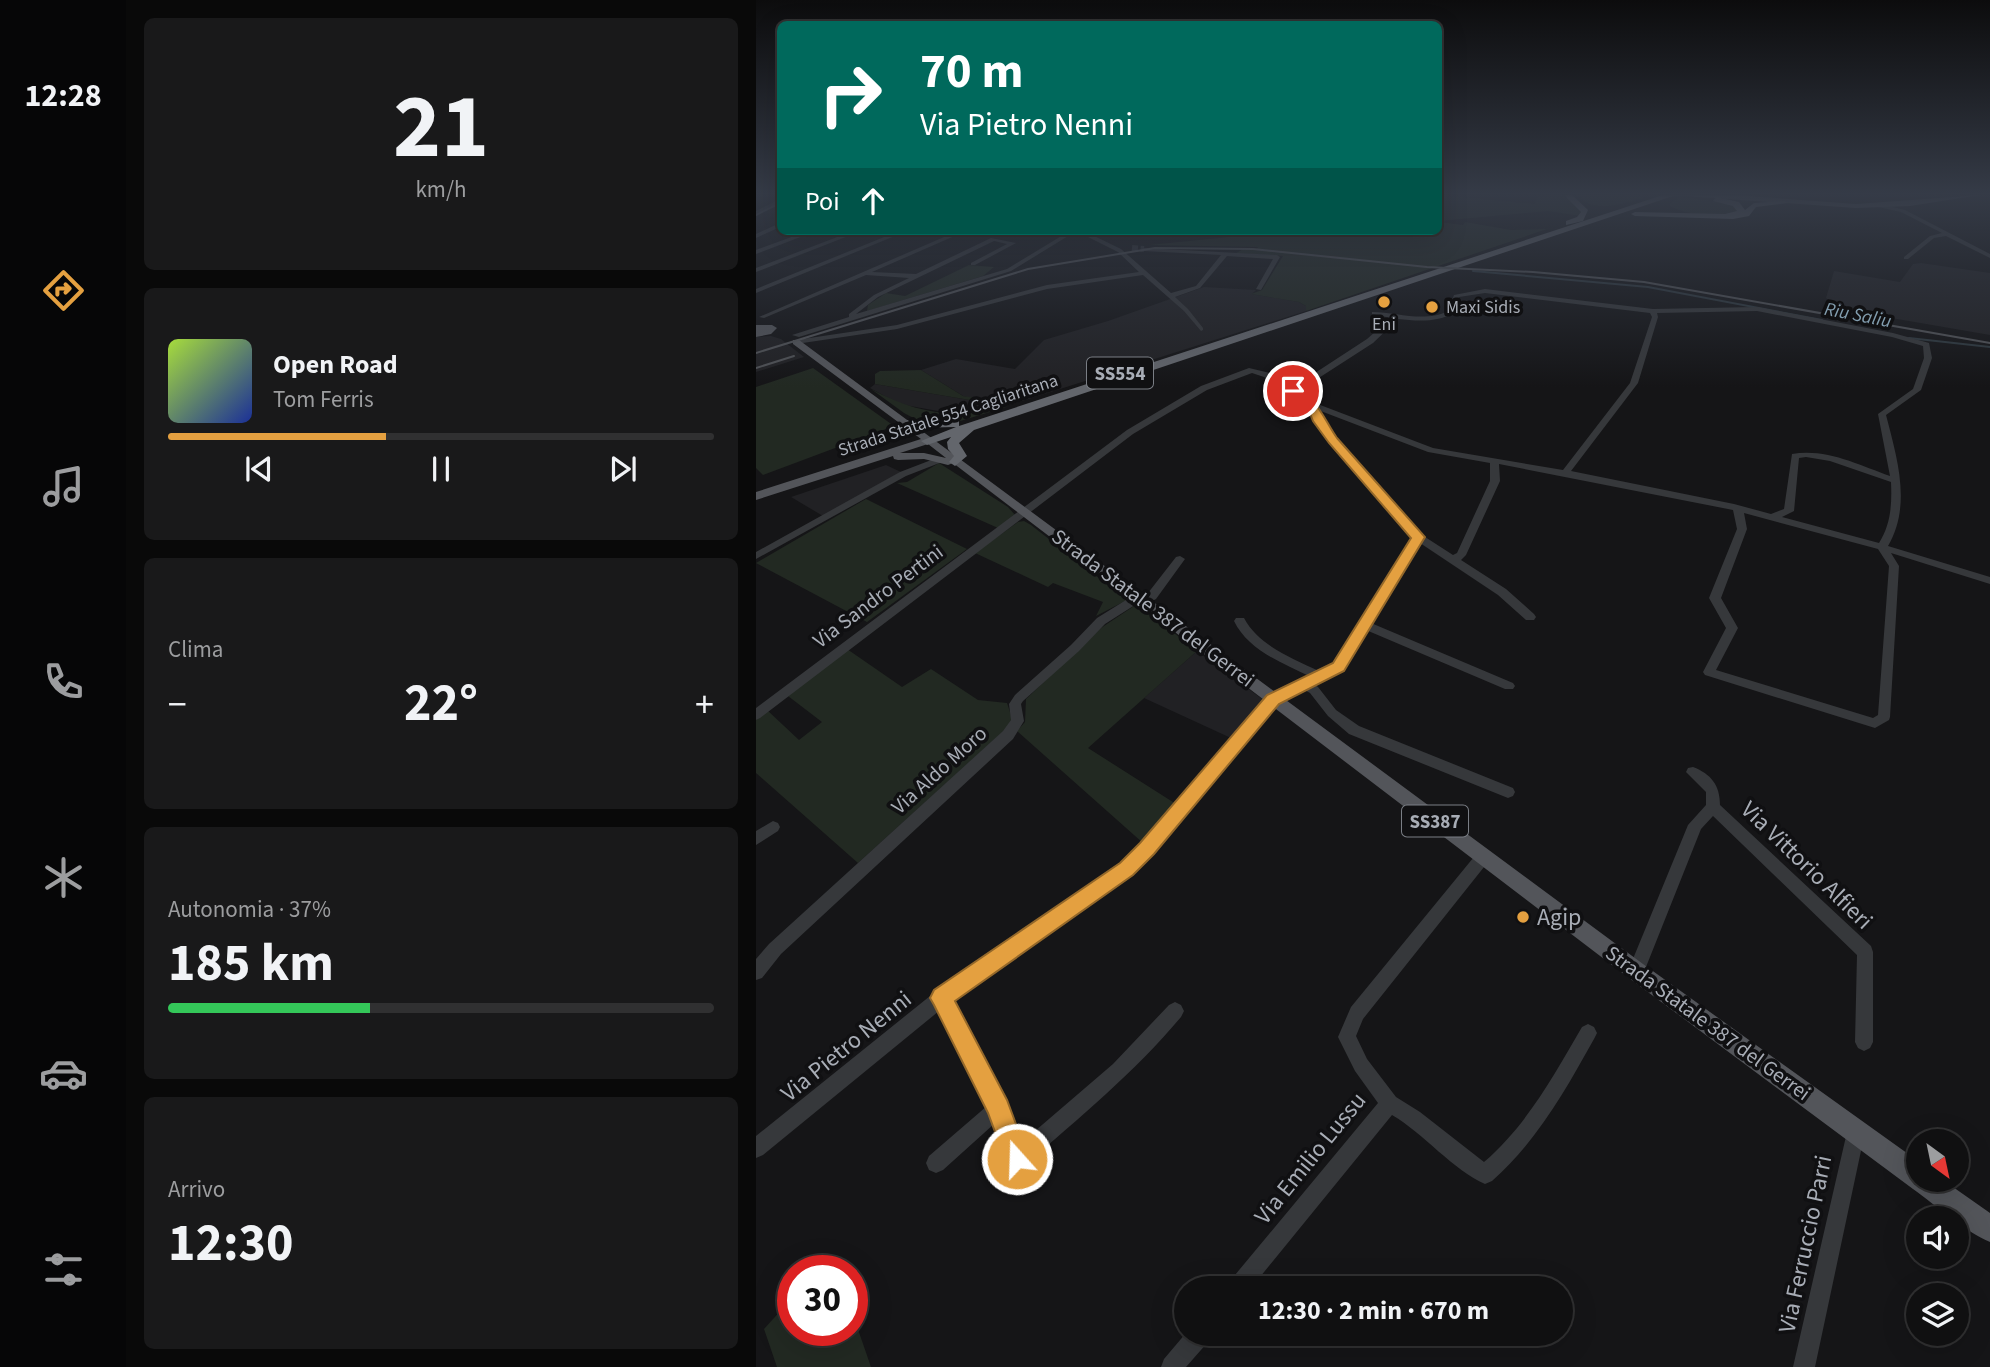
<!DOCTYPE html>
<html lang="it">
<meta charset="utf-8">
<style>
body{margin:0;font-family:"Source Sans 3",sans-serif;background:#19191a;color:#f1f3f6;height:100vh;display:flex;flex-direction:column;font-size:26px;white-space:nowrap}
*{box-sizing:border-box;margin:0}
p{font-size:23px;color:#9c9d9f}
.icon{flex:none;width:38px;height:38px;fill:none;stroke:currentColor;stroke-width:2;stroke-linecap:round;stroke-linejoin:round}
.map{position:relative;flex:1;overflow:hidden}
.details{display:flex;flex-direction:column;gap:18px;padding:18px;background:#090909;width:630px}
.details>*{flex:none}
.hud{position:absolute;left:21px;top:21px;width:665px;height:214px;border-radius:10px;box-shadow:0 7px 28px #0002,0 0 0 2px #303031;background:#00695c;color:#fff;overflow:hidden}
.needle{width:46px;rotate:147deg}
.controls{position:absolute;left:1150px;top:1129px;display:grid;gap:14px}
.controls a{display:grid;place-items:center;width:63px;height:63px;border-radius:50%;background:#101011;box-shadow:0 7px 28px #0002,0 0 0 2px #303031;font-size:35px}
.speed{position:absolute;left:21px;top:1255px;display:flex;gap:14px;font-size:35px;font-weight:700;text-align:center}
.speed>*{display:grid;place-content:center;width:91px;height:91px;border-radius:50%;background:#101011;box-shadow:0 7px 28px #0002,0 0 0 2px #303031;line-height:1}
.speed .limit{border:10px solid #d22;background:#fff;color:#111}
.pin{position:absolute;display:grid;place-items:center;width:60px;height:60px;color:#fff;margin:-30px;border:4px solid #fff;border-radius:50%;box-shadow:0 2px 7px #0007}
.me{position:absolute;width:77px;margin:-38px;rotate:340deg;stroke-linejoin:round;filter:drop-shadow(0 0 5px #0008)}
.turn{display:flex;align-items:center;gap:24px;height:147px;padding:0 28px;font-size:32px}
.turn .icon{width:91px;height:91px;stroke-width:2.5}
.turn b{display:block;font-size:49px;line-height:60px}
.then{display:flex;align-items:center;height:66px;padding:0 28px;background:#0003;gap:14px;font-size:26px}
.big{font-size:52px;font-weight:700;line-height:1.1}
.details .widget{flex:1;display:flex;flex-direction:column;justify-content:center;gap:10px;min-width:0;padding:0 24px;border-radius:10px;background:#19191a}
.details .dial{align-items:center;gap:0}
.dial b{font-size:91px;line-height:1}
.song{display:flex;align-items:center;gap:21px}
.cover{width:84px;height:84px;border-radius:10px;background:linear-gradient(135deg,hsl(80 70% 55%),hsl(230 70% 35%))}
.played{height:7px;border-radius:4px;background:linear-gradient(90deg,#e4a040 40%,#303031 40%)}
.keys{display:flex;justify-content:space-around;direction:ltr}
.heat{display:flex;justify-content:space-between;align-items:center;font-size:38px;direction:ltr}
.charge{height:10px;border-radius:5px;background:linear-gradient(90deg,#34c759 37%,#303031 0)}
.trip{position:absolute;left:418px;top:1276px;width:399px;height:70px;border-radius:35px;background:#101011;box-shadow:0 7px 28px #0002,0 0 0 2px #303031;font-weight:700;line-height:70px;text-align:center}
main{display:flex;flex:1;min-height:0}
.dock{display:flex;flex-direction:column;width:126px;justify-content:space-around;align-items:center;background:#060607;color:#9c9d9f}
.dock .icon{width:49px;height:49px}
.dock .active{color:#e4a040}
.dock b{font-size:32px;color:#f1f3f6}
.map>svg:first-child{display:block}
.built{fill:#212124}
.green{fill:#222922}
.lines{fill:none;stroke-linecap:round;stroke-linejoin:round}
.stream{stroke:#2f393f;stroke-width:2}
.minor-tunnel{stroke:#323337;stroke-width:6;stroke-dasharray:6 2.5;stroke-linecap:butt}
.minor{fill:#36383b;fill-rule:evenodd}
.major{fill:#53555a;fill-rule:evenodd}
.highway{fill:#63666c;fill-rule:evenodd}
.tram{stroke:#505256;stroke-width:2}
.route{fill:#e4a040;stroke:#94682a;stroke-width:2}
.poi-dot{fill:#e4a040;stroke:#101012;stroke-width:2.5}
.labels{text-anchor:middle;stroke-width:7;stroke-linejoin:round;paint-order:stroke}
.far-poi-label{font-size:18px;fill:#a8adb6;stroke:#101012;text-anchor:start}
.far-street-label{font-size:18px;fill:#a8adb6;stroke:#101012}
.far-water-label{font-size:19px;font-style:italic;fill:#829dae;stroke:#101012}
.shield{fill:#101012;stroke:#7a7e85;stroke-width:2}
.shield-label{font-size:19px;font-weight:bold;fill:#a8adb6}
.street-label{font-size:21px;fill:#a8adb6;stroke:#101012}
.near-street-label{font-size:24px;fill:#a8adb6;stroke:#101012}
.near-poi-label{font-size:24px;fill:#a8adb6;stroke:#101012;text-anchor:start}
</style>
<main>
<nav class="dock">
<b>12:28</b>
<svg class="icon active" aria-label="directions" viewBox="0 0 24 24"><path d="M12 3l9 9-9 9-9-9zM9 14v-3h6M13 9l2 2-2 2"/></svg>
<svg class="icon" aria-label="music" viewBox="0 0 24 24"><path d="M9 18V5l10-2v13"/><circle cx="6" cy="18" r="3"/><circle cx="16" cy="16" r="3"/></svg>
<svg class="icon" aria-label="phone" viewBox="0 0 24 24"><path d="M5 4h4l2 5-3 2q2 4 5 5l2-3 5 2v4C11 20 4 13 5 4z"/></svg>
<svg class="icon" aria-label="climate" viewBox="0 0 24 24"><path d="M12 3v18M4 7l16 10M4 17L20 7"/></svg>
<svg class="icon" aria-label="car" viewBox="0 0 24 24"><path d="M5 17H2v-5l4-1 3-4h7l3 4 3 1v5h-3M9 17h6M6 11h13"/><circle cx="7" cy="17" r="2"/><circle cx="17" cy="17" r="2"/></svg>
<svg class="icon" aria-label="filters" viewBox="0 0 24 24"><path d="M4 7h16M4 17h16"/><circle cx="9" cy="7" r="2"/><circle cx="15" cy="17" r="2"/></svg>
</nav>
<section class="details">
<div class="widget dial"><b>21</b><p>km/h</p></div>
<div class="widget">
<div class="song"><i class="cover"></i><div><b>Open Road</b><p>Tom Ferris</p></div></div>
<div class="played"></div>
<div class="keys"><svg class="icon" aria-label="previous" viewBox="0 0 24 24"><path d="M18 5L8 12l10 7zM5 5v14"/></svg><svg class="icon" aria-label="pause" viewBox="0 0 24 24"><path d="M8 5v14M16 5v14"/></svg><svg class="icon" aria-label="next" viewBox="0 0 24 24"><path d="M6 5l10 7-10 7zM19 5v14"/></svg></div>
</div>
<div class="widget"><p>Clima</p>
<div class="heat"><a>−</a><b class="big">22°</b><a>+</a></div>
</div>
<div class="widget"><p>Autonomia · 37%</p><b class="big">185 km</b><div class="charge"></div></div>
<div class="widget"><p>Arrivo</p><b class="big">12:30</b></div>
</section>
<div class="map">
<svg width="1234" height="1367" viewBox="0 0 1234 1367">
<rect width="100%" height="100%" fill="#151517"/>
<path class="built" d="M1165,263L1234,273V335L1112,314L1080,306L1070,298L1078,271L1144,282L1157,264Z
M448,287L500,290L496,294L543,302L550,306V311L225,414L204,415L143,404L114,388L119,384L243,405L207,396L165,370L200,359L259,369L288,340L352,321Z
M15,336L25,339L48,357L0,372V337Z
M130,465L145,472L67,516L35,497Z
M441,651L517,707L488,744L388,698Z"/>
<path class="green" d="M685,195L779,204L781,196L810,195L826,210L825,216L792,211L683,221Z
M823,195L891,196L895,195C881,200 834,217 823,195Z
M924,197L974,203L981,207L982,211C964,218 931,216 914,206V203Z
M683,222L707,225L709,222L755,230L791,229L550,311V306L543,302L495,294L506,290L527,256L480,253L486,250H500L502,247L393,245L473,237L483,231H682Z
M213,265L238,267L227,276L111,311L112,305L130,293L149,296Z
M57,368L138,426L7,475L0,468V387Z
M165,370L207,396L254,403L243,405L119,384V374L124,371Z
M115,389C165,416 206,420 260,404L201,422H165L148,413Z
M183,463L252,507L259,515L242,528L141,483L151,482Z
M110,499L211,549L111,622L0,563Z
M268,521L275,525L371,600L340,616L347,602L297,583L292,587L219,553L262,522Z
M381,604L441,651L332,748L420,804L387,843L261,731L269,722L270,699L345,628Z
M91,649L146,687L175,669L222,700L251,703L256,718L252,727L102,863L0,773V720L11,710L43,740L66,722L32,696Z
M37,1297V1330H96V1312L115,1367H21L8,1329Z"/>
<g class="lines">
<path class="stream" d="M717,271L892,287L1066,320
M1153,338L1234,347"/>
<path class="minor-tunnel" d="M376,248L388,249"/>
<path class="minor" d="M24,199V203L0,215V211Z
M1124,204L1149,210L1234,254V258L1190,236L1178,238L1152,259H1148V257L1174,236L1186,233L1145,212L1122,207Z
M24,223V227L0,238V234Z
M52,231H60L0,254V250Z
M97,231H105L0,272V268Z
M143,231H151L0,293V289Z
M202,231H210L116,272L160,274L235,238L260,243L219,265H215V263L251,244L238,241L122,297L100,314L251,269L312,232L317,233L255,271L43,337L36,335L93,317V314L118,295L153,278L110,275L8,318L3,317Z
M465,231H472L464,236H460V234Z
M330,232L365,249L415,293L440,286L465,255L388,251L386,248L521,255L524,257L505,290L500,289L517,259L471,256L444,288L419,297L432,309L447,328V330L445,331L428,311L387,275L291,289L141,329L40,344L36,342L40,340L141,325L291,285L383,272L362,252L328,235Z
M729,289L897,309L1001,307L1137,333L1173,343L1176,358L1165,390L1130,415C1141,458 1156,505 1132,546L1234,577V584L1135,553L1143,566L1134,717L1133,720L1119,728L949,675L947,672L970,628L953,598L981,529L977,510L743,464L744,481L710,555L705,560L750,589L778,614L780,617L778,620H770L742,595L664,543L615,623L757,683L759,686L757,689H749L610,630L586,670L558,684L562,687L580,710L603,726L757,788L759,792L757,796L752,798L747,796L593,734L572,716L554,693L547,689L521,702L453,787L375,874L196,1001L249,1101L265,1143L357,1064L413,1005L419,1002L425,1005L428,1011L425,1017C378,1073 323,1118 268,1166L261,1169L254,1166L238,1124L187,1170L180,1173L173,1170L170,1163L173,1156L231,1106L183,1011L7,1155L0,1158V1136L179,992L365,864L443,779L513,696L553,676C526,663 492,650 478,621L480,618H488C503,646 536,658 563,671L578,664L657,537L574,442L558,421L552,406L508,377L496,373L451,390L377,434L4,718L0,720V708L371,430L445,386L493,368L514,373L536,388L611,339L635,318L616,314V312C641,312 668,323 692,311L698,295ZM729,293L894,313L896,317L874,383L807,470L677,448L559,403L541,392L617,343L642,319C660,321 683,323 698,312L703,297ZM1001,311L1136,337L1167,346L1168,358L1157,389L1122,414L1134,476C1103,465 1070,448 1036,454L1028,509L1015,514L978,504L815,471L882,383L902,317L901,313ZM562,410L672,452L734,463V481L701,553L697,555L666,535L580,438L566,421ZM1050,457L1074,461L1135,482C1136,504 1135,524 1123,543L1026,517L1038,511L1043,458ZM988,513L1122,549L1133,566L1122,715L1117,718L960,670L982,628L965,598L991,529Z
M183,457L187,460L186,462L150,476L0,559V552L144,472Z
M424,556L429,559L400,599L387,606L382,603L349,624L323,651L267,701L265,704L268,721L257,739L25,954L6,978L0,980V959L13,944L247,731L255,720L253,704L259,695L315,645L341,618L378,595L382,594L387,597L392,593L420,557Z
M937,767C955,774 964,785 964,805L1115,946L1117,952V1042L1114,1048L1108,1051L1102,1048L1099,1042L1101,955L957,816L945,829L886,977L880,979L874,977L872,971L932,825L950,805V792L930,772L932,768Z
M17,821L22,823L24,827L22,831L0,845V831Z
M727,850L732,852L734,857L732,862L607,1019L600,1036L611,1059L640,1097L664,1112L728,1162C771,1125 798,1075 826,1027L832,1024L838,1027L841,1033L838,1039C809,1091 781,1141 736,1181L729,1184C698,1171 667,1133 636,1115L495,1288H470L474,1281L622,1103L599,1071L582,1037L595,1007L722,852Z
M1100,1123L1107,1125L1109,1132L1059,1367H1037L1091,1132L1093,1125Z
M430,1333L455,1334L452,1342L430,1367H405L408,1359Z"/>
<path class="major" d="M915,195H979L1100,204L1224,195L1154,206L1100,208Z
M0,325H16L21,328L15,334L0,337V331H3H0Z
M37,340H43L887,964L1162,1161V1180H1187L1234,1213V1242C1208,1231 1181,1206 1157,1189L873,978L197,463L192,465L168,459L142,460L138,459L137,456L0,500V492L165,439L37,344ZM172,444L190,458L168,453H144Z"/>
<path class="highway" d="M808,195H816L832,210L827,221L810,225V221L821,217L825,212Z
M907,195L917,196L218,430L203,443L211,456L199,466L193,462L198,456L192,449L191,442L195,437L171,445L165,441L200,427L152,428L146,424L152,420H199L203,421V426Z
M960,197L983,202L989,210L998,203L1028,201L1032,203L1000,207L993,216L977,219L879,216L875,214L879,212L969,214L981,211L977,206L957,201Z"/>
<path class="tram" d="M0,215L24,203
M0,353L272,269L399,248L497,249L671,267L777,272L888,282L1234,343
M0,368L38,356"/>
</g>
<linearGradient id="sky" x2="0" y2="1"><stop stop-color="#0c0c0d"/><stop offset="0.5" stop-color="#353b47"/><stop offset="1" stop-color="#353b47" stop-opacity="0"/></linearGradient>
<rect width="1234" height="387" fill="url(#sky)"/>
<path class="route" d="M534,389C557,387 569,422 581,438L669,537L588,671L523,704L398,854L377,875L199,1001L251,1100L273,1159L270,1167L261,1171L252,1167L232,1113L178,1005L174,998L178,990L364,863L384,843L511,695L577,663L655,538L573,443L557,421L551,406L534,393Z"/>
<g class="poi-dot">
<circle cx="628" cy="302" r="7"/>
<circle cx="676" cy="307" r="7"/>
<circle cx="767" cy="917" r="7"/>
</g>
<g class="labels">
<g class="far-poi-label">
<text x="690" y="313">Maxi Sidis</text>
<text x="628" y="330" text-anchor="middle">Eni</text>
</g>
<g class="far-street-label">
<text transform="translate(192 415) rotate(-18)" y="6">Strada Statale 554 Cagliaritana</text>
</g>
<g class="far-water-label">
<text transform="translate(1102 314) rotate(11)" y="7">Riu Saliu</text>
</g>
<g class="shield">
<rect x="331" y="357.5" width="66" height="31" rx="5"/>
<rect x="646" y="805.5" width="66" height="31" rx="5"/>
</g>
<g class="shield-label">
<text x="364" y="380">SS554</text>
<text x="679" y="828">SS387</text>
</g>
<g class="street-label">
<text transform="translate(122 596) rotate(-37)" y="7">Via Sandro Pertini</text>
<text transform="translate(397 608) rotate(37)" y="7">Strada Statale 387 del Gerrei</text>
<text transform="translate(183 770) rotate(-42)" y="7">Via Aldo Moro</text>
<text transform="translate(952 1023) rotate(36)" y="7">Strada Statale 387 del Gerrei</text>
</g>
<g class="near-street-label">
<text transform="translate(1051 865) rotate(44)" y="8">Via Vittorio Alfieri</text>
<text transform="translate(90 1046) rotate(-39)" y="8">Via Pietro Nenni</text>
<text transform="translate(554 1158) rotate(-51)" y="8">Via Emilio Lussu</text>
<text transform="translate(1049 1244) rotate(-78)" y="8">Via Ferruccio Parri</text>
</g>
<g class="near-poi-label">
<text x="781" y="925">Agip</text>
</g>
</g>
</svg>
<div class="controls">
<a><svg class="needle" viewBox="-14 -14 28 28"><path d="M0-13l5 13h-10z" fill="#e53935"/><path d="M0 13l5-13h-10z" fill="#9c9d9f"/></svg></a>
<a><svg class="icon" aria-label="sound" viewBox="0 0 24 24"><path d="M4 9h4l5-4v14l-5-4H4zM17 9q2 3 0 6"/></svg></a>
<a><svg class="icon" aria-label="layers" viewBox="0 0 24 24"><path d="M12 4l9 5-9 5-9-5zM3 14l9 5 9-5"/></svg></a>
</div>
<div class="speed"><div class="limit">30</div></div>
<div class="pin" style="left:537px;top:391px;background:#d93025"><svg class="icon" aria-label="arrive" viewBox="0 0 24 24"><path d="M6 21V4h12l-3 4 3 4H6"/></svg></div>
<svg class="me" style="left:261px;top:1159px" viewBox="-20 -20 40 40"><circle r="17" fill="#e4a040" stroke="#fff" stroke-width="3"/><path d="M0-11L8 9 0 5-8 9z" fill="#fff"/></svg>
<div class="trip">12:30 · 2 min · 670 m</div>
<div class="hud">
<div class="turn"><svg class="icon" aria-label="right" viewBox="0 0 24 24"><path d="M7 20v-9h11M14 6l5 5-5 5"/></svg><div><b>70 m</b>Via Pietro Nenni</div></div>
<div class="then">Poi<svg class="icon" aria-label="ahead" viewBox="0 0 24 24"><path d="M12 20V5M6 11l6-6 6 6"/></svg></div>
</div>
</div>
</main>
